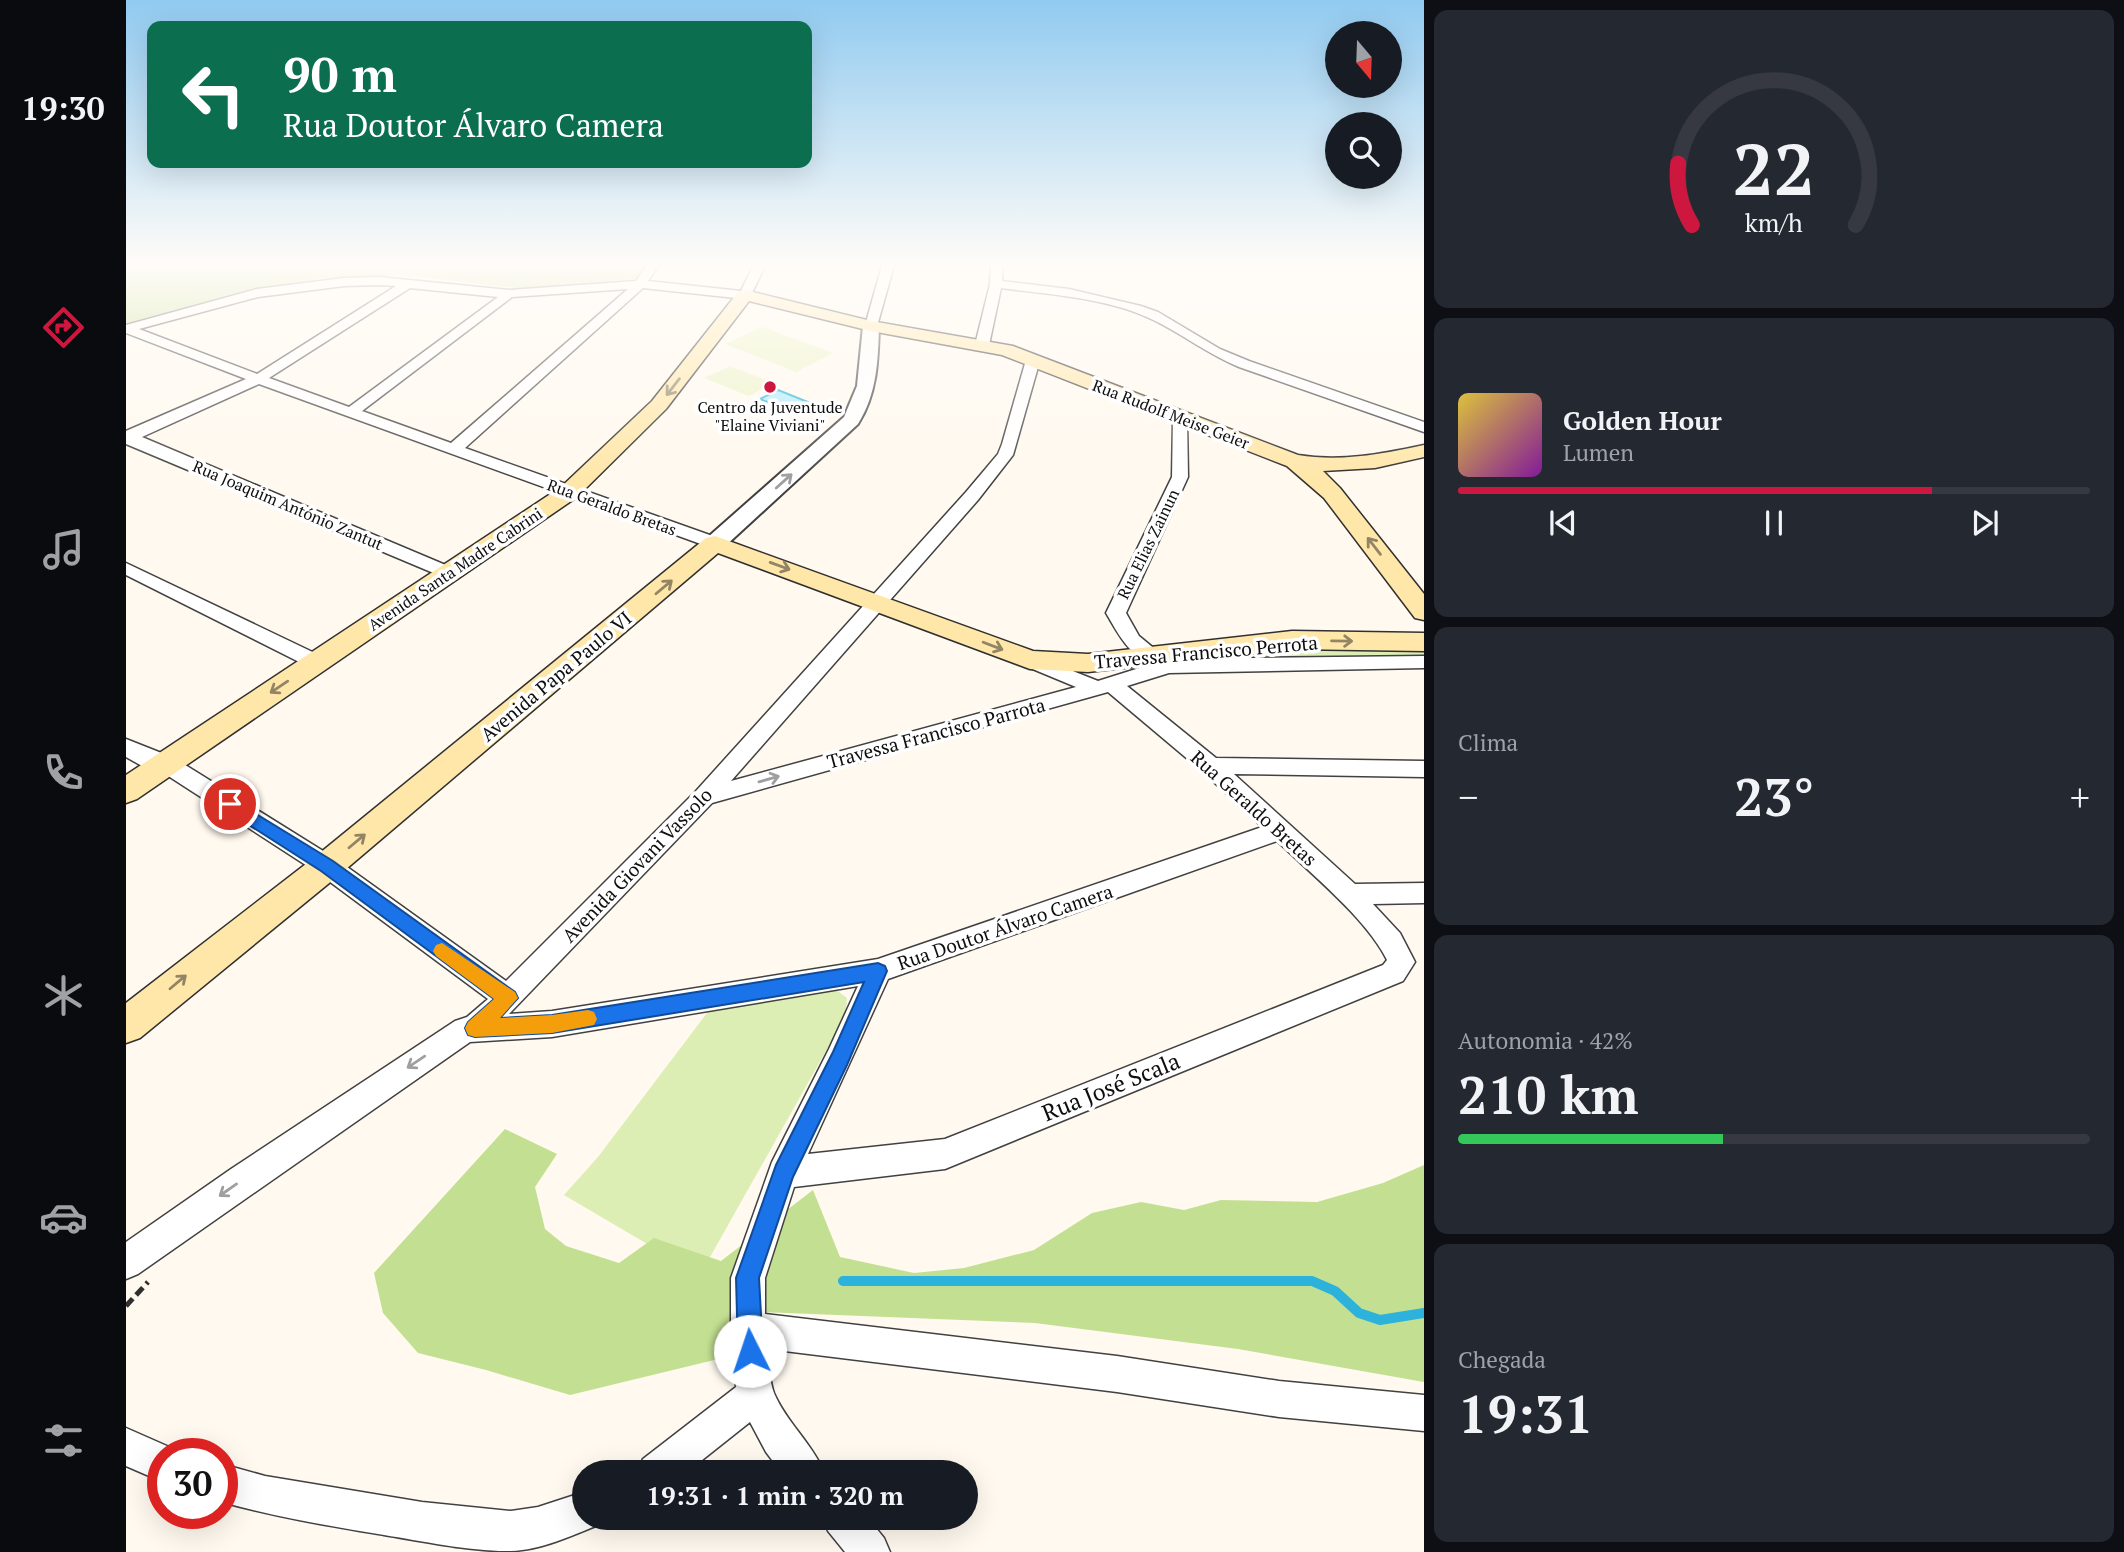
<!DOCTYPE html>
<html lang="pt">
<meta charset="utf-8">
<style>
body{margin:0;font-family:"PT Serif",serif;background:#242831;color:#f1f3f6;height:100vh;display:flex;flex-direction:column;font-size:26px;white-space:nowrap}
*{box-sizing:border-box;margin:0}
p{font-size:23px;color:#9ea1a6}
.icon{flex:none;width:38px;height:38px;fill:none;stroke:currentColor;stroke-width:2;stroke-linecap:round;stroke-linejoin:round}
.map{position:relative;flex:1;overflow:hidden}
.drawer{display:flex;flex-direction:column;gap:10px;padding:10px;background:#0d0f14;width:700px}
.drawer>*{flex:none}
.guide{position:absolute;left:21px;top:21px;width:665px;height:147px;border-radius:14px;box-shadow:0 7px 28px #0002;background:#0b6e4f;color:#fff;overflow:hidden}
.needle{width:46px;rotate:161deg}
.controls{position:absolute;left:1199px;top:21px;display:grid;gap:14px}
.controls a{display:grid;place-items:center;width:77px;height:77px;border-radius:50%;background:#171b24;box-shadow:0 7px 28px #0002;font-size:35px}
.speed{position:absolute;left:21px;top:1438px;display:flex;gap:14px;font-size:35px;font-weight:700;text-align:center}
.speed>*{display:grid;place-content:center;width:91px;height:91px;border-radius:50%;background:#171b24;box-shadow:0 7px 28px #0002;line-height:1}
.speed .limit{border:10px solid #d22;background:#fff;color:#111}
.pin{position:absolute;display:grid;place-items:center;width:60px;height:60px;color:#fff;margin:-30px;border:4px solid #fff;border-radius:50%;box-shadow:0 2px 7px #0007}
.me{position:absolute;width:77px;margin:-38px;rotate:356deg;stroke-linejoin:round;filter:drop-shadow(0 0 5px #0008)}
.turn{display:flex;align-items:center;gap:24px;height:147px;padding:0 21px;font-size:32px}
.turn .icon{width:91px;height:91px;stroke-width:2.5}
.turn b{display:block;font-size:49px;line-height:60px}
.big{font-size:52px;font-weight:600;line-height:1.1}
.drawer .widget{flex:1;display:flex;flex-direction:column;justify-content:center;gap:10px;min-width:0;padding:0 24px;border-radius:14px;background:#242831}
.drawer .dial{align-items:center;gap:0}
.dial svg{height:182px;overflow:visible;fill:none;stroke:#363941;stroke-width:7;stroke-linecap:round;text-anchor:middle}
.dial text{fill:#f1f3f6;stroke:none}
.song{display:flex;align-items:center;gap:21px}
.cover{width:84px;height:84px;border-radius:10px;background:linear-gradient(135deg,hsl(50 70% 55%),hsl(290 70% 35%))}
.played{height:7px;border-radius:4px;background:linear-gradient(90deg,#cd173f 75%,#363941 75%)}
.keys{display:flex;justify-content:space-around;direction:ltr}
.heat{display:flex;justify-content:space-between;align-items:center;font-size:38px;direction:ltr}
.charge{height:10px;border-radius:5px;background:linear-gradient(90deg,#34c759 42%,#363941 0)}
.trip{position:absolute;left:446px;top:1460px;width:406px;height:70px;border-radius:35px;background:#171b24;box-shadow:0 7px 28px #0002;font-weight:600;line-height:70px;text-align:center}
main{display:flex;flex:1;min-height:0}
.tab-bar{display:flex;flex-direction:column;width:126px;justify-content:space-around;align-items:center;background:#090b0e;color:#9ea1a6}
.tab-bar .icon{width:49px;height:49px}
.tab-bar .active{color:#cd173f}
.tab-bar b{font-size:32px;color:#f1f3f6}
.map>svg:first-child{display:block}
.green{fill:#dceeb4}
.forest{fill:#c3e092}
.pitch{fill:#ecf4c7}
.water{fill:#aeecfc;stroke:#2db3db;stroke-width:2}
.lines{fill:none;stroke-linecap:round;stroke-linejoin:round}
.stream{stroke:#2db3db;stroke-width:10}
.minor-casing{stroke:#414141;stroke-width:3}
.tertiary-casing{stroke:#414141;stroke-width:4}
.secondary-casing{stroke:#303030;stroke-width:3}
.path{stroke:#303030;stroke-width:5;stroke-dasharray:10 5;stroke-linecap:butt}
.minor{fill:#fff;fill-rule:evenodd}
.tertiary{fill:#fff;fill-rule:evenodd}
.secondary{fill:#ffe7aa;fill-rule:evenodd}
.oneway{stroke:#938564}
.oneway2{stroke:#9f9f9f}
.route{fill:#1a73e8;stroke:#114b97;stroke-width:2}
.slow{fill:#f59e0b}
.poi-dot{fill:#cd173f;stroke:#fff;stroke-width:2.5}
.labels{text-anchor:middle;stroke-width:7;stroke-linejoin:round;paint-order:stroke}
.far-poi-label{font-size:16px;fill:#0e0e0e;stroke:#fff}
.far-street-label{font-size:16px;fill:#0e0e0e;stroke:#fff}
.street-label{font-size:19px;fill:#0e0e0e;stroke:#fff}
.near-street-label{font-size:23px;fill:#0e0e0e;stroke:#fff}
</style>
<main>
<nav class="tab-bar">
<b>19:30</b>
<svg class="icon active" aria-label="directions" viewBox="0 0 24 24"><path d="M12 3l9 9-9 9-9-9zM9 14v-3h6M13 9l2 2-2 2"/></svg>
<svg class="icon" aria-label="music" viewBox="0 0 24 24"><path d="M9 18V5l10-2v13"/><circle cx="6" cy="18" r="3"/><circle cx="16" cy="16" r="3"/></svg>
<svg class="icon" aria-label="phone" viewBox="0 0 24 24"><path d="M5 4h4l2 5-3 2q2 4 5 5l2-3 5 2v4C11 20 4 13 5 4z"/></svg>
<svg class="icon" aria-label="climate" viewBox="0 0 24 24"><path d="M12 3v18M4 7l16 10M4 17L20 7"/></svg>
<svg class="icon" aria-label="car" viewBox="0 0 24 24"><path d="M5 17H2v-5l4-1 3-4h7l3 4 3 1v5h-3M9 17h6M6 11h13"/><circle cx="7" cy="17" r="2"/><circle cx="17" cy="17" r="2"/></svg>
<svg class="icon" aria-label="filters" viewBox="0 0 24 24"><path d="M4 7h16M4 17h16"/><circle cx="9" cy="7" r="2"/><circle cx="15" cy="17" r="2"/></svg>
</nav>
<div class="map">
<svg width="1298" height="1552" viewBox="0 0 1298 1552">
<rect width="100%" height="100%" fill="#fff9ef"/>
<path class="green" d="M1155,645L1298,646V659L1152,658L1141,657L1136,653V649Z
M709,989L721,998L719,1017L574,1275L438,1195L472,1157L584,1009Z"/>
<path class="forest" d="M0,262H522L511,279L390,288L277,275L196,278L117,292L0,325Z
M379,1129L431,1154L409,1187L419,1229L440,1246L493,1263L528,1238L595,1261L687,1190L714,1257L788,1273L838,1268L908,1250L966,1213L1015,1202L1058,1210L1095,1200L1191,1202L1257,1183L1298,1165V1382L1112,1349L909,1323L635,1312L617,1353L444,1395L360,1370L292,1353L257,1313L248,1273Z"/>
<path class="pitch" d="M636,327L707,353L670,372L599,344Z
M604,366L648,383L623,396L578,378Z"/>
<path class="water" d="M652,390L692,406L674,415L634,399Z"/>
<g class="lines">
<path class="stream" d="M717,1281H1186L1209,1291L1233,1313L1254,1320L1298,1313"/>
<defs>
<path id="minor" d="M523,262H535L522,281L615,291L629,262H641L625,295L619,299L517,288L339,448L595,539L598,543L595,547H583L133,384L16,437L329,569L332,573L329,577H317L0,444V431L120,379L0,333V325L131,289L218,278L253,277L383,290L510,281ZM253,285L270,286L131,374L13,329L132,297L218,286ZM284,288L372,297L223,407L143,378ZM502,289L325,443L236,411L386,297Z
M757,262H769L751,326L745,330L739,326Z
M865,262H877L876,281L943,289L1015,306L1032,312L1094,349L1123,361L1298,422V432L1113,367C1081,354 1054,332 1023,318C982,298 920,294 875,288L863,345L861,348H851L849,345L864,284Z
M907,356L914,360L887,455L852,500L605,781L950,687L897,665L894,660L897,655L904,654L972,681L1042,659L1298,656V668L1043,673L1001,686L1090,758L1298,761V777L1108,774L1229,884L1298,883V903L1247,904L1274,933L1289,962L1277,981L819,1169L668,1187L639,1278V1314L991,1356L1153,1381L1298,1395V1431L1153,1417L991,1392L642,1349C643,1362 643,1380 648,1393C660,1422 686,1443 698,1472H655L640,1452L624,1422L561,1472H511L517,1459L610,1387L605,1329V1278L646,1162L703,1049L732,986L426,1037L344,1042L12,1274L0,1279V1242L105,1169L329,1021L341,1017L362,999L192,873L33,770L16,766L0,757V739L48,758L210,859L380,981L570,791L840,492L872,454L876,444L900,360ZM982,692L1077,772L1136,827L752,959L426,1011L383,1014L586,803ZM1151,841C1185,874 1240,918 1261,960L1257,965L819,1139L682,1154L762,979Z
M1054,414L1061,418L1062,477L1000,613L1013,636L1036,655L1033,660C1007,666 991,631 980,613L1046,477L1047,418Z
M0,563L197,657L200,662L197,667H183L0,575Z
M0,1428L50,1450L52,1454H37V1482L0,1466Z
M96,1464L139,1476L296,1502L385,1511L412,1507L458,1492V1517H475L472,1525C445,1536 415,1550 385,1551C348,1552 295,1541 258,1535C204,1526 149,1517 96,1502Z
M697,1517H741L758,1538L764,1552H719L702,1531Z"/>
<path id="tertiary" d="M745,321L753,326C752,361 751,394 732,424L597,548H581L578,543L581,538L718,417L731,386L737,326Z"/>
<path id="secondary" d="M619,290L745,321L887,346L1172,455C1215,462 1256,454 1298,445V457L1249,468L1197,471L1214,488L1298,594V620L1289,618L1198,498L1161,466L876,355L745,331L623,301L540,409L451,497L11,799L0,803V775L435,487L526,401L613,291Z
M589,536L907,651L962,654L1166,631L1298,633V651L1166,649L962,672L904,669L592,553L213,875L14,1038L0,1043V1003L189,857L580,538Z"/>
</defs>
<use href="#minor" class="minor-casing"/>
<use href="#tertiary" class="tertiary-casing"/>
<use href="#secondary" class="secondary-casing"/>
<path class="path" d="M0,1306L22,1282"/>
<use href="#minor" class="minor"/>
<use href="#tertiary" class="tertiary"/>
<use href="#secondary" class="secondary"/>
</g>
<defs><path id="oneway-shaft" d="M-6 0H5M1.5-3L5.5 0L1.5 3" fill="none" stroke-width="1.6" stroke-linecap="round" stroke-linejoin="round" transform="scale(1.75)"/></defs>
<g class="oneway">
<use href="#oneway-shaft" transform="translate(547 387) rotate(128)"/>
<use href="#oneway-shaft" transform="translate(1248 546) rotate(-128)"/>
<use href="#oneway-shaft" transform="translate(654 566) rotate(20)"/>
<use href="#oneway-shaft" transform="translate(538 587) rotate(-40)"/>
<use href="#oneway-shaft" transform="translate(1216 641) rotate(1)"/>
<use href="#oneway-shaft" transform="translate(867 646) rotate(21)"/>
<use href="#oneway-shaft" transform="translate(153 687) rotate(146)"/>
<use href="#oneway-shaft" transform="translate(231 841) rotate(-40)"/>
<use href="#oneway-shaft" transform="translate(52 982) rotate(-40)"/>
</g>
<g class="oneway2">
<use href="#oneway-shaft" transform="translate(658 481) rotate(-42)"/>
<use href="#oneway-shaft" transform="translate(643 779) rotate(-16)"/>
<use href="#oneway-shaft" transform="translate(290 1062) rotate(146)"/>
<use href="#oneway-shaft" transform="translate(102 1190) rotate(145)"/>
</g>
<linearGradient id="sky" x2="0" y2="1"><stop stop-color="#91caf0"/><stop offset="0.55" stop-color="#fffcf8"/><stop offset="1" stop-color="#fffcf8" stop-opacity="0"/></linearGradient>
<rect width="1298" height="480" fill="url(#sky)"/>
<path class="route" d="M104,798L207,861L389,992L392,998L374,1018L426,1015L752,963L759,966L761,971L721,1065L667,1177L633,1278L637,1351L633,1360L624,1363L615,1360L612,1351L610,1278L650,1165L707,1052L738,982L426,1033L349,1037L342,1035L339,1028L342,1022L368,999L195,871L98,809L96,804L98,800Z"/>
<path class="slow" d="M316,943L389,992L392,998L374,1018L426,1015L462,1010L468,1012L471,1019L468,1025L426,1033L349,1037L342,1035L339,1028L342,1022L368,999L310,956L307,951L310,945Z"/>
<circle class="poi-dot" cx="644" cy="387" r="7"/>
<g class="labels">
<g class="far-poi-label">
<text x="644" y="413">Centro da Juventude<tspan x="644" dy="18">"Elaine Viviani"</tspan></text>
</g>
<g class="far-street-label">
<text transform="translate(1045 414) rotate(21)" y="6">Rua Rudolf Meise Geier</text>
<text transform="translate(162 505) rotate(23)" y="6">Rua Joaquim António Zantut</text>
<text transform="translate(486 507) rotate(20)" y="6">Rua Geraldo Bretas</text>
<text transform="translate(1022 544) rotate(-64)" y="6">Rua Elias Zainun</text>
<text transform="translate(329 569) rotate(-34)" y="6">Avenida Santa Madre Cabrini</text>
</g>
<g class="street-label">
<text transform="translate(1080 652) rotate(-5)" y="7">Travessa Francisco Perrota</text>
<text transform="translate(430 676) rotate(-40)" y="7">Avenida Papa Paulo VI</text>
<text transform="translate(810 733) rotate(-15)" y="7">Travessa Francisco Parrota</text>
<text transform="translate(1128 808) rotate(42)" y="7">Rua Geraldo Bretas</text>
<text transform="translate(511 865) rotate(-46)" y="7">Avenida Giovani Vassolo</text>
<text transform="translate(879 927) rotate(-19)" y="7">Rua Doutor Álvaro Camera</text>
</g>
<g class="near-street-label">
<text transform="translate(985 1087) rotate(-22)" y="8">Rua José Scala</text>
</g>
</g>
</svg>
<div class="controls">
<a><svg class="needle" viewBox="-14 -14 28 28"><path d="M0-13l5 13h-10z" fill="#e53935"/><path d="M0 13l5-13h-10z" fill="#9ea1a6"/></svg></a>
<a><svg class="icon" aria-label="search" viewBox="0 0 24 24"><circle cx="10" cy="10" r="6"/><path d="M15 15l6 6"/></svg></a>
</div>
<div class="speed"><div class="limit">30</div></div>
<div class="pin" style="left:104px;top:804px;background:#d93025"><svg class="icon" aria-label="arrive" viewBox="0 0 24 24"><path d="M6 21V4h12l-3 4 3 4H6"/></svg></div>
<svg class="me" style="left:624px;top:1351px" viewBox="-20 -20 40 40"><circle r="19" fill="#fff"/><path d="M0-13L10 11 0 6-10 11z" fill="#1a73e8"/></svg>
<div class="trip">19:31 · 1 min · 320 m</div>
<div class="guide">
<div class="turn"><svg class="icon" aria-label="left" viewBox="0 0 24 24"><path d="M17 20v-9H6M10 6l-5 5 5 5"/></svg><div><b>90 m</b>Rua Doutor Álvaro Camera</div></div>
</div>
</div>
<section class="drawer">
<div class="widget dial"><svg viewBox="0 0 100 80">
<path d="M14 69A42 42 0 1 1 86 69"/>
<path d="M14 69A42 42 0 0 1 8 42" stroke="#cd173f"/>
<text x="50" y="56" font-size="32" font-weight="700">22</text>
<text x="50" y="72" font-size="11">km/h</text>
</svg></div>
<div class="widget">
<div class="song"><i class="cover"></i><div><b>Golden Hour</b><p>Lumen</p></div></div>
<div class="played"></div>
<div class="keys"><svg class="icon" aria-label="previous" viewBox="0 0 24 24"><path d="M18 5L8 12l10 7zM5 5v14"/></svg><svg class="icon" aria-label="pause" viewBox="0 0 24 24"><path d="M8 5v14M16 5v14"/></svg><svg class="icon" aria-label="next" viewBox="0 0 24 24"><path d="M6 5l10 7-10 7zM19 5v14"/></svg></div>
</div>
<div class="widget"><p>Clima</p>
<div class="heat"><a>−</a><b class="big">23°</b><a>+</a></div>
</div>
<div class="widget"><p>Autonomia · 42%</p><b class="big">210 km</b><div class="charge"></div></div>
<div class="widget"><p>Chegada</p><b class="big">19:31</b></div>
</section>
</main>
